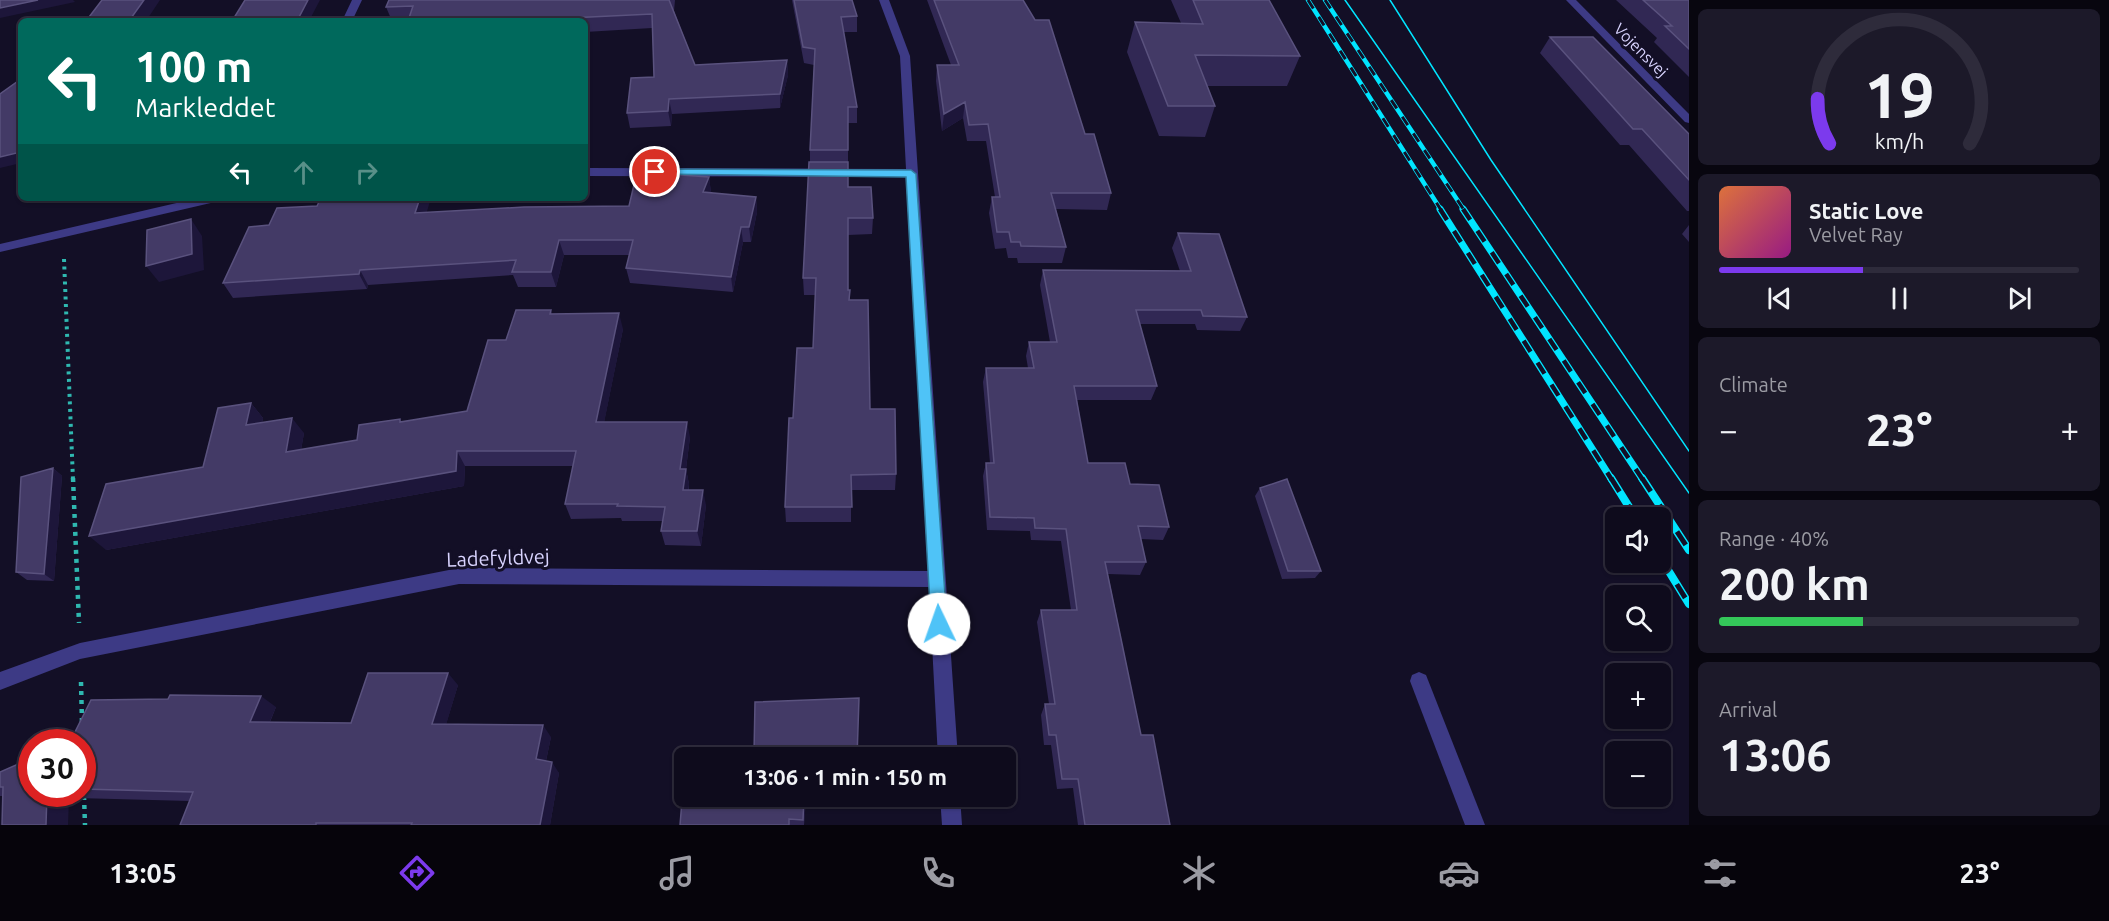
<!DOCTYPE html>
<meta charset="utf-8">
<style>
body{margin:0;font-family:Ubuntu,sans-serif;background:#1c1929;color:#f1f3f6;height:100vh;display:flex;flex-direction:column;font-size:22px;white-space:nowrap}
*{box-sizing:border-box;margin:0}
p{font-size:20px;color:#9b9ba3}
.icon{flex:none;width:33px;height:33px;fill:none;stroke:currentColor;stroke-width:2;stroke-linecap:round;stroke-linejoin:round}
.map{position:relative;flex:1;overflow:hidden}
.sheet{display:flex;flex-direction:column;gap:9px;padding:9px;background:#08060f;width:420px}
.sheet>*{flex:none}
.top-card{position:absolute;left:18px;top:18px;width:570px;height:183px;border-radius:9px;box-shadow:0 2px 4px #0004,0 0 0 2px #2e2b3b;background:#00695c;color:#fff;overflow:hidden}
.buttons{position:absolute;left:1605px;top:507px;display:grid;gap:12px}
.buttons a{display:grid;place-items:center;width:66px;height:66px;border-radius:9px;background:#0e0b1c;box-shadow:0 2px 4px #0004,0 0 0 2px #2e2b3b;font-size:30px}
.speed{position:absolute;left:18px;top:729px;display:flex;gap:12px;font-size:30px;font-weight:700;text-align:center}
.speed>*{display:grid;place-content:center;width:78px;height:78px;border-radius:50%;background:#0e0b1c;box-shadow:0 2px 4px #0004,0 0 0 2px #2e2b3b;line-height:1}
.speed .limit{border:9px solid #d22;background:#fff;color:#111}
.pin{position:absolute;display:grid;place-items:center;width:51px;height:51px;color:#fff;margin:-26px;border:3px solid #fff;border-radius:50%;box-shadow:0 2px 6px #0007}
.me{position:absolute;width:66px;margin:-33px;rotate:357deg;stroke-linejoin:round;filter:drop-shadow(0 0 4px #0008)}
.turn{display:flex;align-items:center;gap:21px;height:126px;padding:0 18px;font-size:27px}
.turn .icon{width:78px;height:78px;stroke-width:2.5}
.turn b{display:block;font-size:42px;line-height:51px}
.lanes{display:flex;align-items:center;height:57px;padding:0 18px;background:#0003;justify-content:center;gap:30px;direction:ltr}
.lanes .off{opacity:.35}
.big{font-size:45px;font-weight:700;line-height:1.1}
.sheet .card{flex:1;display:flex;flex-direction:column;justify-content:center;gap:9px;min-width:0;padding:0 21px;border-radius:9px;background:#1c1929}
.sheet .dial{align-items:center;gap:0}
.dial svg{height:156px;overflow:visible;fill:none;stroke:#2e2b3b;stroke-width:7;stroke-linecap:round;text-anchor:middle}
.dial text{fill:#f1f3f6;stroke:none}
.song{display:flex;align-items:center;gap:18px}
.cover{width:72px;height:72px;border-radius:9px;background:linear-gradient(135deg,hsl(20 70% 55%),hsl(310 70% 35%))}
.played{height:6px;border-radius:3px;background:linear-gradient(90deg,#7c3aed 40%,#2e2b3b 40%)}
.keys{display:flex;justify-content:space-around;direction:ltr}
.heat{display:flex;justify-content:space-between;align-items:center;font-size:33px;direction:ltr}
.charge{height:9px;border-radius:4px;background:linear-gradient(90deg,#34c759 40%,#2e2b3b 0)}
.trip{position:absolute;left:674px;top:747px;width:342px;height:60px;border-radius:9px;background:#0e0b1c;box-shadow:0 2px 4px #0004,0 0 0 2px #2e2b3b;font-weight:700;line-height:60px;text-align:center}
.tabs{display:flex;height:96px;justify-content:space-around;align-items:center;background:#06040b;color:#9b9ba3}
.tabs .icon{width:42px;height:42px}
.tabs .active{color:#7c3aed}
.tabs b{font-size:27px;color:#f1f3f6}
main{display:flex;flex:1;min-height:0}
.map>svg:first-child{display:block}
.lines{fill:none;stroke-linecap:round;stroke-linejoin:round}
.path-far1{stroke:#2fb8b0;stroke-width:4;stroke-dasharray:3 4.5;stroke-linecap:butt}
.path{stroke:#2fb8b0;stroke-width:4.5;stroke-dasharray:4 5;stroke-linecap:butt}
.lane{fill:#3d3a85;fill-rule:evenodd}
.street{fill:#3d3a85;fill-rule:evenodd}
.tram{stroke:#00e5ff;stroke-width:1.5}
.rail-far2-casing{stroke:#00e5ff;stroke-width:4.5}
.rail-far1-casing{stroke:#00e5ff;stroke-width:7}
.rail-casing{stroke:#00e5ff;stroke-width:8}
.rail-far2{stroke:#130f26;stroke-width:3;stroke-dasharray:10;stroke-linecap:butt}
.rail-far1{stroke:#130f26;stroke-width:4.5;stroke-dasharray:13;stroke-linecap:butt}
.rail{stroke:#130f26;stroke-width:5;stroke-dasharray:16;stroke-linecap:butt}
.wall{fill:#312854}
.shaded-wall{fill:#1d163a}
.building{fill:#433a66;stroke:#5a527e;stroke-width:1.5}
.route{fill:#4fc3f7;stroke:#337fa1;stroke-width:1.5}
.labels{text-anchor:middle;stroke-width:6;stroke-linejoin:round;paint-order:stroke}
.far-street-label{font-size:16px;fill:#d9d4ff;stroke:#130f26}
.street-label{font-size:20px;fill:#d9d4ff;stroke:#130f26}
</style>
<main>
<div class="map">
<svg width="1689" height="825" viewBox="0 0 1689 825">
<rect width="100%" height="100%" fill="#130f26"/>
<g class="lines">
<path class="path-far1" d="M64,259L73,480"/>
<path class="path" d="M73,478L79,623
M81,682L82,722
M84,796L85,825"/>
<path class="lane" d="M1419,672L1426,675L1485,825H1465L1410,681L1412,675Z"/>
<path class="street" d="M352,0H362L352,21H342Z
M879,0H889L910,56L958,758H938L929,587L459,584L80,659L0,690V672L80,643L459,568L928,571L906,177L585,176V168L906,169L900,56Z
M1566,0H1576L1689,114V123L1685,122Z
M198,198H221L215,202L0,252V244Z
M940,796H960L962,825H942Z"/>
<path class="tram" d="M1345,0L1689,493
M1390,0L1491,160L1689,451"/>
<defs>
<path id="rail-far2" d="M1308,0L1441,210
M1325,0L1464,210"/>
<path id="rail-far1" d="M1440,209L1612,480
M1463,209L1643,480"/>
<path id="rail" d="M1611,478L1636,518
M1642,478L1689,550
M1660,557L1689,604"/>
</defs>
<use href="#rail-far2" class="rail-far2-casing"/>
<use href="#rail-far1" class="rail-far1-casing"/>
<use href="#rail" class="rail-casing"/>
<use href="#rail-far2" class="rail-far2"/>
<use href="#rail-far1" class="rail-far1"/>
<use href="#rail" class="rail"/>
</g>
<path class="wall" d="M389,0H675L674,11L695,65L787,60L788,75L780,108L672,114L671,126L630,128L627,113L654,77L652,28L585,32V21H392L386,7Z
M792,0H852L857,16V32H843L857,107V123H848V187L873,218L872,234L848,235V290H850V300L870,409L896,474L895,490H851V522H786L785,507L793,418L813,348L815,295H804L803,278L810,162V150L814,65L804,63Z
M927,0H1023L1085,134L1111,193L1107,210L1056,209L1066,247L1062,263H1018L1017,258H1008L1006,248L995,249L989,213L992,197H995L986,141H967L963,118L942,131L936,81L937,65H951Z
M1171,0H1269L1300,56L1287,86H1207L1215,106L1205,137L1159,136L1127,52L1135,22L1181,23Z
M1616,0H1689V77L1654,42L1657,38Z
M1550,37L1689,134V211H1687L1629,145H1620L1540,53Z
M709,177L711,193L756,197L757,212L751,242H743L733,292L630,283L626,268L629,255H564L556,287H518L513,275L368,285L367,289L233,298L223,283L269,225L427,213L629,206Z
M1689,225V242L1682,234Z
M1178,233L1247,317L1240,331L1197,330L1195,324H1140L1157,386L1151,400H1077L1088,463L1130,484L1169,527L1163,540L1141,539L1146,562L1140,575L1108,574L1141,735L1170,825H1078L1073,788L1057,789L1051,745H1044L1041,715L1045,704H1049L1037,622L1041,610H1071L1061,541L1031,540L1030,531L987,530L983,476L986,463H990L983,382L986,368H1028L1026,356L1029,342H1050L1040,285L1043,270L1180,271L1172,248Z
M551,310L552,314L623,329L604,422L690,437L686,469L689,484V490L706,505L701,546L665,545L661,531L663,521H622L621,518L571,519L565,504L573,466H465L464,486L106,550L203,467L251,403L263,418L262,423L304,433L301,450L357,440L402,422L467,411L506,340Z
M53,468L62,476L54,581L27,580L16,572Z
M1260,488L1321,571L1315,578L1282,579L1255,496Z
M458,685L446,724L551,737L546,761L559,773L550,825H180L190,801L0,796V772L32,794H82V742L276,707L270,722L351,723Z
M684,796H856V800L806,799L804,825H680Z"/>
<path class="shaded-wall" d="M38,0H73L75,2L0,18V8Z
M144,0H160L146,21H129Z
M308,0H320L309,21H297Z
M787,60L788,75L780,108V94Z
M669,99L672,114L671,126L668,111Z
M965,102L963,118L942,131L944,114Z
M21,152V163L0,168V157Z
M709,177L711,192L706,208L703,192Z
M756,197L757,212L751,242L749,227Z
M420,198H431L422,228L415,213Z
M191,219L202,236L204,270L159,282L146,266Z
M741,227L743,242L733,292L731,277Z
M559,240L564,255L556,287L551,272Z
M360,270L368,285L367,289L359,274Z
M619,313L623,329L601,438L596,422Z
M251,403L263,418L258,441L246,425Z
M292,418L304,433L298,467L286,452Z
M687,422L690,437L684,484L680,469Z
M457,451L465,466L464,486L106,550L89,536Z
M53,468L62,476L54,581L44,574Z
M686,469L689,484L687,504L683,490Z
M703,490L706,505L701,546L697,531Z
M448,673L458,685L443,735L432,724Z
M261,696L276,707L265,733L250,722Z
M543,725L551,737L544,770L536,759Z
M552,762L559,773L550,825H540Z
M47,794H59L69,798L68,825H46Z
M804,796H806V799L804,825Z"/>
<path class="building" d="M0,0H38L0,8Z
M102,0H144L129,21H86Z
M245,0H308L297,21H232Z
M389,0H669L695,65L787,60L780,94L669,99L668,111L627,113L631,78L654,77L652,14L569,18L568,21H408L413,6L386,7Z
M794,0H852L857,16L841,17L857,107H848V150H810L815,49L803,47Z
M934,0H1023L1035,20H1049L1085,134H1094L1111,193H1051L1066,247L1021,246L1020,242H1011L1009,232H997L992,197H1000L988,124L969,125L965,102L944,114L937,65H959Z
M1193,0H1269L1300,56L1195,55L1215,106H1168L1135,22L1203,24Z
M1643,0H1689V49L1665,26H1672Z
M1550,37H1593L1689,134V180L1642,129H1633Z
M21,79V152L0,157V94Z
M809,162H848V187H871L873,218H848V290H850L849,300H868L870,409H895L896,474L851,475L852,507H785L789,418H793L797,348H813L816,278H803Z
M637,172L709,177L703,192L756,197L749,227H741L731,277L626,268L633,240H559L551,272H512L516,260L360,270L359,274L223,283L249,227L269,225L277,208L317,206L321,198H420L415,213L524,207L629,206Z
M191,219L192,254L146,266L147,230Z
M1178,233L1219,234L1247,317L1203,316L1201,310H1136L1157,386H1074L1088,463H1125L1130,484L1159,485L1169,527L1138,526L1146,562H1105L1141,735H1153L1170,825H1085L1078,779H1062L1056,735H1049L1045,704H1055L1041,610H1077L1066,529L1035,528L1034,518L990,517L986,463H994L986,368H1034L1029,342H1057L1043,270L1191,271Z
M516,310H551L550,314L619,313L596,422H687L680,469H686L683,490H703L697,531H661L665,507L617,506L618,504H565L576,451H457L456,471L89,536L106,484L203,467L218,408L251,403L246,425L292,418L286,452L357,440L359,425L400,419V422L467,411L488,340H506Z
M53,468L44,574L16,572L21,477Z
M1287,479L1321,571H1288L1260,488Z
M368,673H448L432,724L543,725L536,759L552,762L540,825H411L412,823H316V825H180L193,792L82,789V742H70L91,700L168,699L170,695L261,696L250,722L351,723Z
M859,698L857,758H686V754L754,753L755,702Z
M32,758V794H47L46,825H2L3,787H0V772Z
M684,777V796H804L803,820L789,819V825H680Z"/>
<path class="route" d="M655,169L911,170L916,174L947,624L945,629L939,631L934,629L931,624L906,177L651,174L650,172Z"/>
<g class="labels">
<g class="far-street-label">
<text transform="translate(1641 50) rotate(45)" y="6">Vojensvej</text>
</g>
<g class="street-label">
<text transform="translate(498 558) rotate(-2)" y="7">Ladefyldvej</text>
</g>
</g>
</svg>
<div class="buttons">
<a><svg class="icon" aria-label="sound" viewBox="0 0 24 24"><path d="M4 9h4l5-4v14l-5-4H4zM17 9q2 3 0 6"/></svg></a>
<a><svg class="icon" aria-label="search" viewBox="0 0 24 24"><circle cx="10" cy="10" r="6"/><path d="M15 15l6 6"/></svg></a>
<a>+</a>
<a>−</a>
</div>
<div class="speed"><div class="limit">30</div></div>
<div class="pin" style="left:655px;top:172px;background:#d93025"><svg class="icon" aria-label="arrive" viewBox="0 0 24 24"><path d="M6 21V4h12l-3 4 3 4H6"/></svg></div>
<svg class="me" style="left:939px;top:624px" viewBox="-20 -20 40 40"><circle r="19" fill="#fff"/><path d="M0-13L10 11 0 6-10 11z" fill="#4fc3f7"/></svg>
<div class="trip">13:06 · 1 min · 150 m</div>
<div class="top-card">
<div class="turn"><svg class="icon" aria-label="left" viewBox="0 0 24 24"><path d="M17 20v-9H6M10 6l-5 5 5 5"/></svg><div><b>100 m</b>Markleddet</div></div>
<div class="lanes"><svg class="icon" aria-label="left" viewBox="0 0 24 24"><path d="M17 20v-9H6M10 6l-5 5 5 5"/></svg><svg class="icon off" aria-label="ahead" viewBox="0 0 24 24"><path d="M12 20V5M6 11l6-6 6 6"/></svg><svg class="icon off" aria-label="right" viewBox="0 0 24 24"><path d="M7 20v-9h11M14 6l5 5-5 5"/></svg></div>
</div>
</div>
<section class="sheet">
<div class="card dial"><svg viewBox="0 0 100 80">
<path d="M14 69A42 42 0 1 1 86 69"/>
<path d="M14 69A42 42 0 0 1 8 46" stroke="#7c3aed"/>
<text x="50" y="56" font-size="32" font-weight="700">19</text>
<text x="50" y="72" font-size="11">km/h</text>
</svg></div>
<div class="card">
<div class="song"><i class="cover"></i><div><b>Static Love</b><p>Velvet Ray</p></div></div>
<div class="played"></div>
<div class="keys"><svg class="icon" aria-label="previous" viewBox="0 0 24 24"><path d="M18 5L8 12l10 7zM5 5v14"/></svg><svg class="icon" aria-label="pause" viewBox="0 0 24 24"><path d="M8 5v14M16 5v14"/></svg><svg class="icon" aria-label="next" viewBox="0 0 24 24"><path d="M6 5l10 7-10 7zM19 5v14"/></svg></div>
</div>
<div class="card"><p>Climate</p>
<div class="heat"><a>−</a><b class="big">23°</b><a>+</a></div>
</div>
<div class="card"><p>Range · 40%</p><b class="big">200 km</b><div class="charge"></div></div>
<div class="card"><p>Arrival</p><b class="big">13:06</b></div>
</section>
</main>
<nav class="tabs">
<b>13:05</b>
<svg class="icon active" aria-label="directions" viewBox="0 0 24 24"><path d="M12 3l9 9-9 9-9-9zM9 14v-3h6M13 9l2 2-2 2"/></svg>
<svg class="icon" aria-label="music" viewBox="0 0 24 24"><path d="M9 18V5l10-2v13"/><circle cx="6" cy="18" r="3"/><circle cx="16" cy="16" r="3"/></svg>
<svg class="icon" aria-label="phone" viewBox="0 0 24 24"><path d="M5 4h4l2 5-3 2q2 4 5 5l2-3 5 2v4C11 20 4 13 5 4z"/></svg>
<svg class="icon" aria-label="climate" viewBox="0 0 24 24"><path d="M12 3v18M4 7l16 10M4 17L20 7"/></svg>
<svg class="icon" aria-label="car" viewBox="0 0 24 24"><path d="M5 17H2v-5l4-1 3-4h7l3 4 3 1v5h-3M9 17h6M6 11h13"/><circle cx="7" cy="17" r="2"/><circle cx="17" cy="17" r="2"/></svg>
<svg class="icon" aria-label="filters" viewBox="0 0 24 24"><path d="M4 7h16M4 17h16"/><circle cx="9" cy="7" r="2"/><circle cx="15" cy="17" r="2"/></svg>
<b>23°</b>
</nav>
